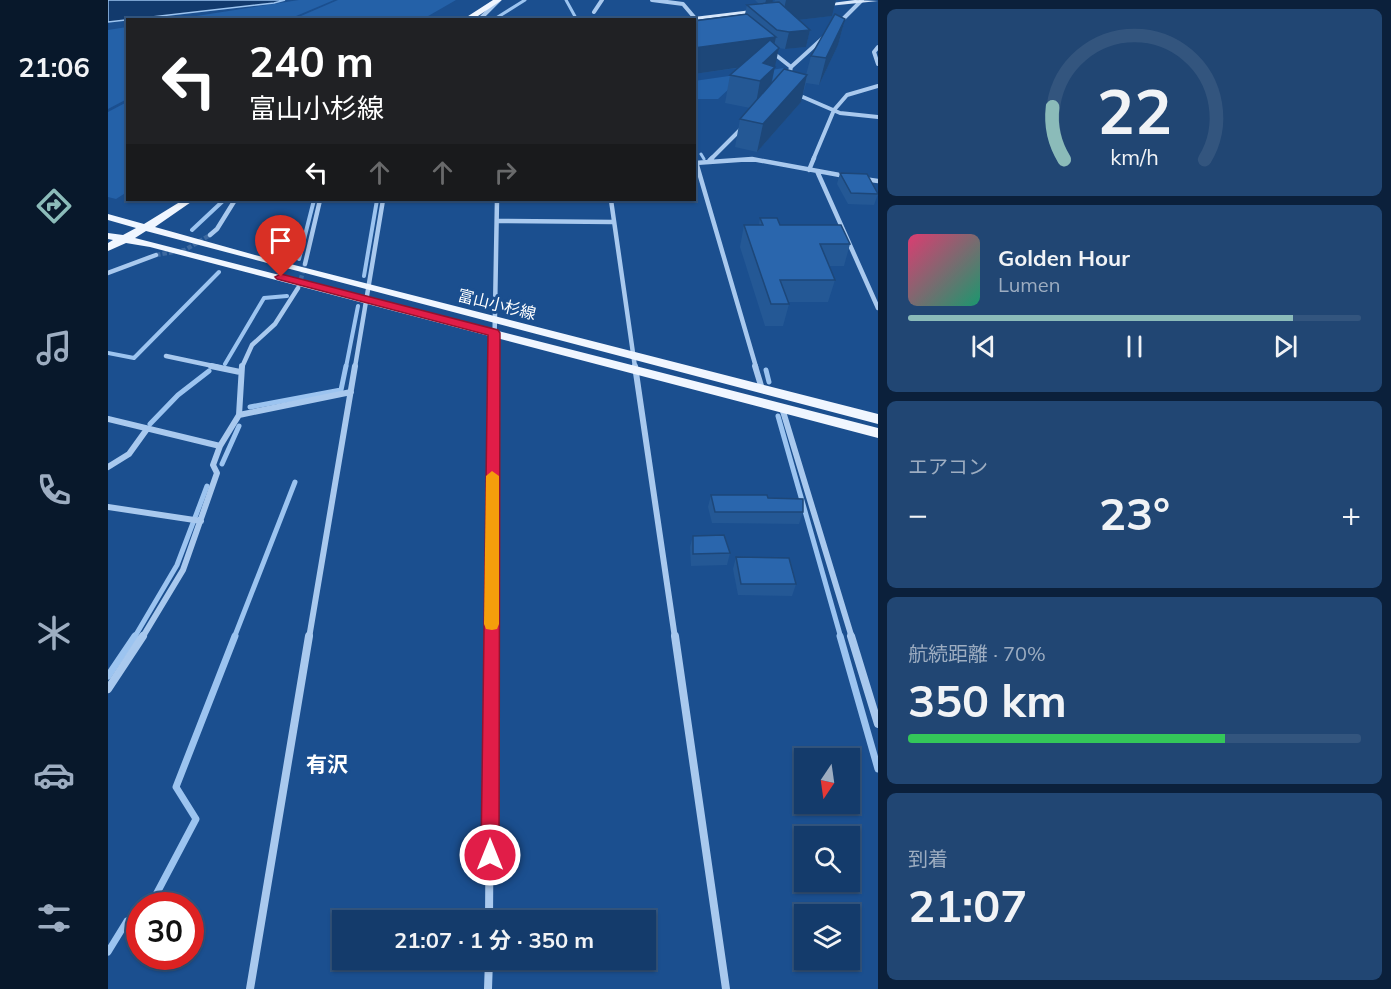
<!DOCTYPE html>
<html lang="ja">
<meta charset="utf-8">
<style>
body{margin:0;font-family:Mulish,"Noto Sans JP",sans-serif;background:#214673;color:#f1f3f6;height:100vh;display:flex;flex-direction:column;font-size:22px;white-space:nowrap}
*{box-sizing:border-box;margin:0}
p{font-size:20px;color:#9dadc1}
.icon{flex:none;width:33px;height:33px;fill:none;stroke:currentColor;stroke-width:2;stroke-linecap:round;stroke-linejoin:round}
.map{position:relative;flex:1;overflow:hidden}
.details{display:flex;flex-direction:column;gap:9px;padding:9px;background:#0b203b;width:513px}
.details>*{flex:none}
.banner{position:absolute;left:18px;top:18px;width:570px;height:183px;border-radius:0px;box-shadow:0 2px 4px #0004,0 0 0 2px #33557e;background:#202124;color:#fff;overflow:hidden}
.needle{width:39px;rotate:193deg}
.fabs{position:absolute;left:686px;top:748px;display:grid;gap:12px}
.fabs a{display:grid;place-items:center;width:66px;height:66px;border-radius:0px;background:#143b6b;box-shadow:0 2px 4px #0004,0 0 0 2px #33557e;font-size:30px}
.speed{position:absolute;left:18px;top:892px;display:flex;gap:12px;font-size:30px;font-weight:700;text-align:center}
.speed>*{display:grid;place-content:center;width:78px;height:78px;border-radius:50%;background:#143b6b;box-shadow:0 2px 4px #0004,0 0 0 2px #33557e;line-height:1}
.speed .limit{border:9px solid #d22;background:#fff;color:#111}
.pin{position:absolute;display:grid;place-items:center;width:51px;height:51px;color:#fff;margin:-62px -26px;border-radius:50% 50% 50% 0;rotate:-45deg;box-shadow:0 0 6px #0007}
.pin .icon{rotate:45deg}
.me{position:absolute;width:66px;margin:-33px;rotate:0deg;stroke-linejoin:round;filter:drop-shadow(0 0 4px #0008)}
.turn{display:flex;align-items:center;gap:21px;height:126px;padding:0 24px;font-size:27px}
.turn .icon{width:78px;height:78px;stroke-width:2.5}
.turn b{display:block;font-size:42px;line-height:51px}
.lanes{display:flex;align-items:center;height:57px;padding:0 24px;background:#0003;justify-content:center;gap:30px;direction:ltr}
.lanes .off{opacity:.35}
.big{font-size:45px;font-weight:700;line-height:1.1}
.details .widget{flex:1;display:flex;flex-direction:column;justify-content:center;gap:9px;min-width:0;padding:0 21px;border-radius:9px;background:#214673}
.details .dial{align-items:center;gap:0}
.dial svg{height:156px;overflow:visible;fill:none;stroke:#33557e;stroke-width:7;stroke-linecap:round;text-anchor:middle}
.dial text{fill:#f1f3f6;stroke:none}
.song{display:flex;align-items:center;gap:18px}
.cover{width:72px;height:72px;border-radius:9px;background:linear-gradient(135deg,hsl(340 70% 55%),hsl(160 70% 35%))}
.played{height:6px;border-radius:3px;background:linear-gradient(90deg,#8bbbb9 85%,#33557e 85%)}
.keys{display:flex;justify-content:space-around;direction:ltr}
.heat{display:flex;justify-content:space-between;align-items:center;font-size:33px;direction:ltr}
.charge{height:9px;border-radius:4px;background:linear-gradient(90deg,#34c759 70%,#33557e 0)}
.trip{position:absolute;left:224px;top:910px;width:324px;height:60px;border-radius:0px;background:#143b6b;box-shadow:0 2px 4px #0004,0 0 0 2px #33557e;font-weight:700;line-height:60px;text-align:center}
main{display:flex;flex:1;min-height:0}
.dock{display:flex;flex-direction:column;width:108px;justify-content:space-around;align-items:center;background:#08182b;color:#9dadc1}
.dock .icon{width:42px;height:42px}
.dock .on{color:#8bbbb9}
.dock b{font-size:27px;color:#f1f3f6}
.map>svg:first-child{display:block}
.green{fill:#2461a8}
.water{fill:#123a6d;stroke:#9cc4f0;stroke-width:1.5}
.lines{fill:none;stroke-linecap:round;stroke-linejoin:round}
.stream-far3{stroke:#9cc4f0;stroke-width:3}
.stream-far2{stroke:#9cc4f0;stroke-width:4}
.stream-far1{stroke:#9cc4f0;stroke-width:5}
.stream{stroke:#9cc4f0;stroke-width:7}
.street-tunnel{stroke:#3d69a0;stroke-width:4.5;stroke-dasharray:4.5 2;stroke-linecap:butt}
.street-far3{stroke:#a9c9ee;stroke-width:4}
.street-far2{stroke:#a9c9ee;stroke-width:4.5}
.street-far1{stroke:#a9c9ee;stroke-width:6}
.street{stroke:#a9c9ee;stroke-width:8}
.secondary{fill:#d6e6fa;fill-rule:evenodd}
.primary{fill:#f0f6ff;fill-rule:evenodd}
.wall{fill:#245895}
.shaded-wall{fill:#1d4779}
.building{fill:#2a66ad;stroke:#1d4779;stroke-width:1.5}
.route{fill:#e11d48;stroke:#92132f;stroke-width:1.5}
.slow{fill:#f59e0b}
.labels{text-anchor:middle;stroke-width:6;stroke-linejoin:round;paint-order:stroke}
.street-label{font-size:16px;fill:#fff;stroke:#1b4f8f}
.near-neighbourhood-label{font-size:21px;font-weight:bold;fill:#fff;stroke:#1b4f8f}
</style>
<main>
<nav class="dock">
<b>21:06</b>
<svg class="icon on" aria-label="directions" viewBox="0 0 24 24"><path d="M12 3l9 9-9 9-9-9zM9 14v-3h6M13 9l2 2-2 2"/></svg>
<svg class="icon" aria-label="music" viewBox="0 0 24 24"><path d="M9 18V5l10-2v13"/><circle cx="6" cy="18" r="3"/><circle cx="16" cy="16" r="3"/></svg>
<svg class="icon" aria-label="phone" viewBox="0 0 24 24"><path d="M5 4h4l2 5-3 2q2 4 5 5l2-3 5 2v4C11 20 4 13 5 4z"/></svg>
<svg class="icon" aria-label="climate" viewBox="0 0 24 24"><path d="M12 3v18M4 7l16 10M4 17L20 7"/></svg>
<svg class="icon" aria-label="car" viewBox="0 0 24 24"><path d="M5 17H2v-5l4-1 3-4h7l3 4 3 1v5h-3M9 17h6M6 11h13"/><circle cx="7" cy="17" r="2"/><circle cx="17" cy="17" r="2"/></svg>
<svg class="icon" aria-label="filters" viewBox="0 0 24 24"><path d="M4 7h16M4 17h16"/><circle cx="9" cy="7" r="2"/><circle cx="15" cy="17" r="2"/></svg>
</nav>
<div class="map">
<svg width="770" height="989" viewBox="0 0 770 989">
<rect width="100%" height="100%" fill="#1b4f8f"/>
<path class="green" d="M191,0H226L181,19H69Z
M230,0H348L315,19H186Z
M19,27V99L0,109V30Z
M676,68L669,83L635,76L610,99H587L586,81Z
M19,102V192L8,199L0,197V112Z"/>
<path class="water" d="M0,0H177L166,3L0,22Z"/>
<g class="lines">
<path class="stream-far3" d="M458,0L469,20
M385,20L417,0
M593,154L596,159"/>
<path class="stream-far2" d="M84,230L116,200
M191,259L206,200
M256,276L269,200
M0,353L26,358L111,272
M117,364L156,298L179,296
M238,367L250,306"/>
<path class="stream-far1" d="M658,370L661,382
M142,407L233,390L238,366
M670,416L733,638
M42,424L70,395L101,371
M114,464L131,426
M26,638L69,565L99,486
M126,638L187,482"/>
<path class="stream" d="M732,636L770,769
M0,676L27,636
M42,906L88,819L68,787L127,636
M0,952L19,921L32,915"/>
<path class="street-tunnel" d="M48,255L77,250L102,235
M191,286L197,264"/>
<path class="street-far3" d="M544,0L575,4L586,17
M486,12L494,0
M371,20L391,0
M731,23L754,0
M770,47L766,52L770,64
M664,52L683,67
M681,76L683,67L715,38
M688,94L732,113L770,117
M602,160L634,128
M631,160H649
M705,160L726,110L739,95L770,86"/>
<path class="street-far2" d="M601,161L604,158
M588,162L648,367
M587,163L644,159L737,176
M701,170L706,158
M709,171L770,308
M756,179L770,181
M503,200L527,367
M389,221L505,222
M102,235L109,229L127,200
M197,264L212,200
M0,273L48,255
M58,356L110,367
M134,367L144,345L167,324L190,288
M247,367L275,200
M386,367L389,200"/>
<path class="street-far1" d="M103,366L132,372
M527,366L567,638
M647,366L654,389
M674,408L744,638
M131,415L243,392
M0,419L112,446
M0,467L21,454L39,429
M0,507L93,521
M34,638L75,570L109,473L105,465L112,446L131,415L134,366
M201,638L247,366
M383,638L386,366"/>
<path class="street" d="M567,636L618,989
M743,636L770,724
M0,689L35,636
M381,921L383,636
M142,989L201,636
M380,989L381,960"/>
<path class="secondary" d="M747,0L770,1L711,7L708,5Z
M652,9L654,10V12L586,20H561Z"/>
<path class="primary" d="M385,0H394L364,20H354Z
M75,200H86L47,227L147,255L770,414V424L38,231L27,238L770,428V438L42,247L18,243L0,251V243L5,240L0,239V233L15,235L28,228L0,220V214L36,224Z"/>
</g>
<path class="wall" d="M647,0H665L664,2H666L667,0H728L724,16L691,20L702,30L698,47L677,49L670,48L664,83L698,75L703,56L737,19L730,45L711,85L698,83L693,102L649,152L627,147L632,119L642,108L617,103L622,75L630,68L586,74V21L637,14L639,5L651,4Z
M732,173L770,194L766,205L740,204L729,184Z
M652,218L672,225L742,244L736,266H721L727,280L720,302H680L681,304L675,326H657L632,247L636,225H651Z
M603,495L695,512L691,524L604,523L600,507Z
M585,536L622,553L619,565L583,566L582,547Z
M628,557L688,584L684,596L630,595L625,569Z"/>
<path class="shaded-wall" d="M658,0H665L663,7L656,8Z
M678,0H728L724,16L673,22Z
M737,19L730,45L711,85L718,58Z
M702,30L698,47L677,49L681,32Z
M668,37L664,54L671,48L661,94L647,109L655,64L586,74V48Z
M699,75L693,102L649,152L655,124Z"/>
<path class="building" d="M671,2L702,30L681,32L669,30L639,5Z
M639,14L668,37L586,48V21Z
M727,14L737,19L718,58L703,56Z
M662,40L671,48L655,63L667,67L652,81L622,75Z
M676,69L699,75L655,124L632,119Z
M732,173L759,174L770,194L743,193Z
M652,218H669L672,225H733L742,244H712L727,280H672L681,304H663L636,225H655Z
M603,495H659L660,498L695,499V512H607Z
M616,535L622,553L585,554V536Z
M628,557L681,558L688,584H633Z"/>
<path class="route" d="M173,274L390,330L392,333L391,855L388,861L382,864L375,861L373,855L380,335L169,279L167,277Z"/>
<path class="slow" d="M384,471L391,476V624L389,629L384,630L378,629L376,624L378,476Z"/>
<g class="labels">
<g class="street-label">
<text transform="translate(389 304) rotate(14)" y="6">富山小杉線</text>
</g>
<g class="near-neighbourhood-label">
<text x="219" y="772">有沢</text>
</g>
</g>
</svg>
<div class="fabs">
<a><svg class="needle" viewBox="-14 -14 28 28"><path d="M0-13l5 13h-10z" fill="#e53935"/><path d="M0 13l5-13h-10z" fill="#9dadc1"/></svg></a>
<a><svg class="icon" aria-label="search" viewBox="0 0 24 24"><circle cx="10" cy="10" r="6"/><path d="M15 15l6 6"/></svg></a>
<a><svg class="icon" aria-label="layers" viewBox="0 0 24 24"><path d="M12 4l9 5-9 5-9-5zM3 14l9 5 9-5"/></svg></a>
</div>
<div class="speed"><div class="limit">30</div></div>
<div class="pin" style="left:173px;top:277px;background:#d93025"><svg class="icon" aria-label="arrive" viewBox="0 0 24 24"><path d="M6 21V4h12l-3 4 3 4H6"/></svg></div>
<svg class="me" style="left:382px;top:855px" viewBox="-20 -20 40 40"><circle r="17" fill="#e11d48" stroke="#fff" stroke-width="3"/><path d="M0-11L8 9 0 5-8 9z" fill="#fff"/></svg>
<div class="trip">21:07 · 1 分 · 350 m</div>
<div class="banner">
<div class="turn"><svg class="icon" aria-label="left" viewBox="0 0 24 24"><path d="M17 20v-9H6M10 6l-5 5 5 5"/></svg><div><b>240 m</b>富山小杉線</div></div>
<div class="lanes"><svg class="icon" aria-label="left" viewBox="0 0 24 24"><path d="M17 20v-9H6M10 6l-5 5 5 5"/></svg><svg class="icon off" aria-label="ahead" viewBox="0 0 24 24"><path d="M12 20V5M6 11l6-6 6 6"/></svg><svg class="icon off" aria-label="ahead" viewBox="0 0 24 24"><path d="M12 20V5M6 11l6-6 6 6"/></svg><svg class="icon off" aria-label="right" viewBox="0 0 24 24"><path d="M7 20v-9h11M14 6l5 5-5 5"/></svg></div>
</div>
</div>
<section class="details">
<div class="widget dial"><svg viewBox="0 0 100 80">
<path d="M14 69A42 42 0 1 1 86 69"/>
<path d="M14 69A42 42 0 0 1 8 42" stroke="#8bbbb9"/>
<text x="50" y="56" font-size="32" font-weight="700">22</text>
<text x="50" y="72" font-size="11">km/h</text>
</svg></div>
<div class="widget">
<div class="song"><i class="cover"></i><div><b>Golden Hour</b><p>Lumen</p></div></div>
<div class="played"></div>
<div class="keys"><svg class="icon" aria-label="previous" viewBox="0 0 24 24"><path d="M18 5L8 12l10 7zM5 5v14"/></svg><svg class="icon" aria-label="pause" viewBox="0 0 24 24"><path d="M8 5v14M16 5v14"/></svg><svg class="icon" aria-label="next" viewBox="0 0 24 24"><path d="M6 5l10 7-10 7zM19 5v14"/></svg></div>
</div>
<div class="widget"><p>エアコン</p>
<div class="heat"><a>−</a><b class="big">23°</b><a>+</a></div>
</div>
<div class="widget"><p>航続距離 · 70%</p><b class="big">350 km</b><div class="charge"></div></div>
<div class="widget"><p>到着</p><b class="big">21:07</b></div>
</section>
</main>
